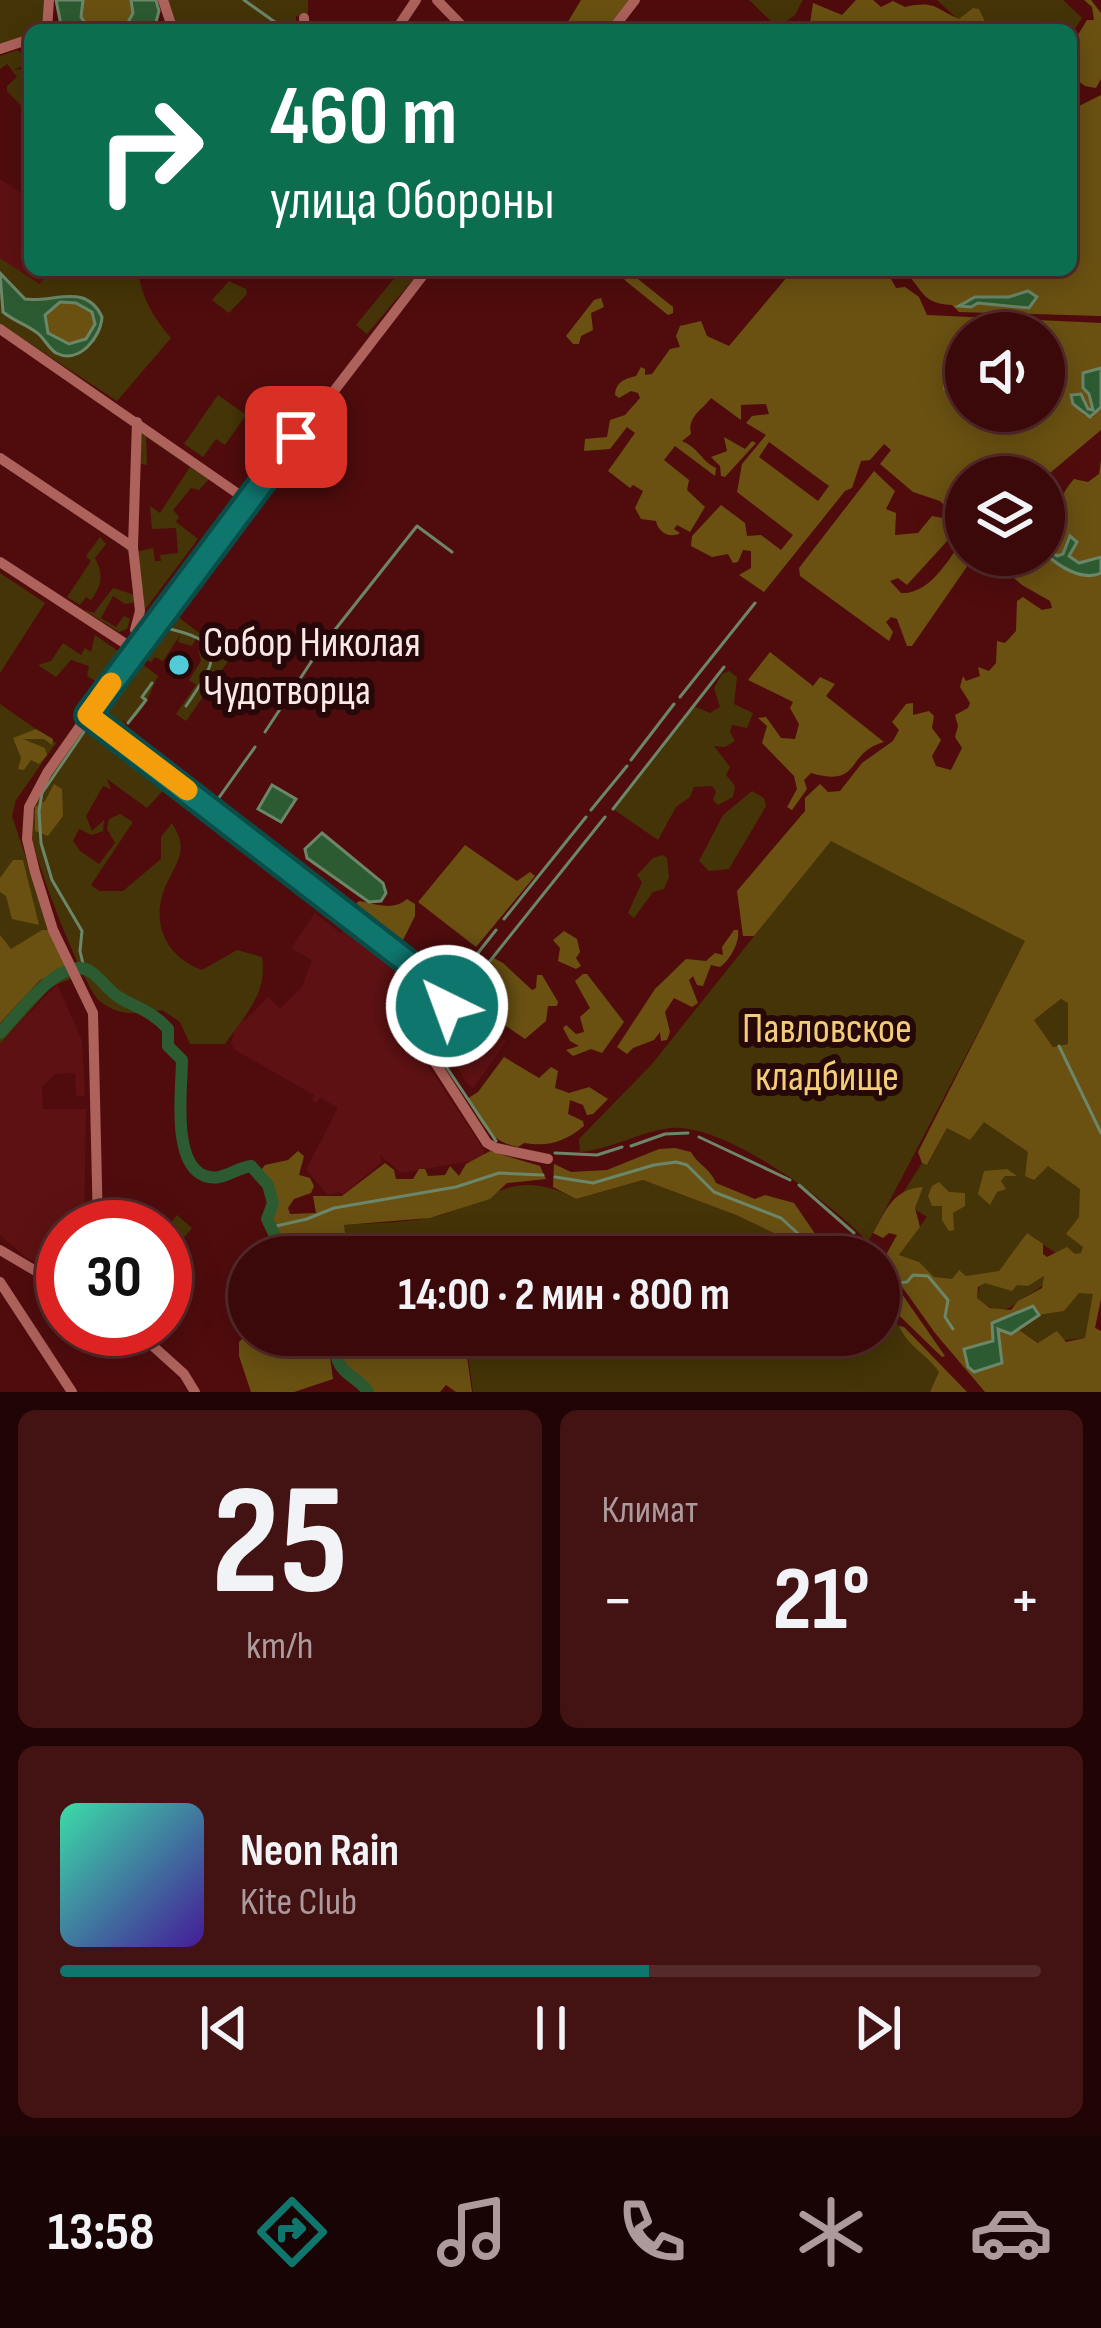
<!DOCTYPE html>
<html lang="ru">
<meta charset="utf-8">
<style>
body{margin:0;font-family:"Sofia Sans Condensed",sans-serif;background:#431213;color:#f1f3f6;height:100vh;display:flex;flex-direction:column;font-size:45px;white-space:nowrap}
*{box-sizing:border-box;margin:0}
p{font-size:39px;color:#ac9a9c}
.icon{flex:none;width:66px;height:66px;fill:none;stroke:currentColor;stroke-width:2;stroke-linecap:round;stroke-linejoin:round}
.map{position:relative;height:1392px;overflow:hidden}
.panel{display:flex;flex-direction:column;gap:18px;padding:18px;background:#210506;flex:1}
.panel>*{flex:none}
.guide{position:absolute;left:24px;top:24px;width:1053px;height:252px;border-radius:18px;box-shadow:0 6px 30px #0003,0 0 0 3px #552a2b;background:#0b6e4f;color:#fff;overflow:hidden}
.fabs{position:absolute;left:945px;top:312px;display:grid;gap:24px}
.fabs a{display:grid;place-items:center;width:120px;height:120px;border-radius:50%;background:#3c090a;box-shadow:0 6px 30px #0003,0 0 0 3px #552a2b;font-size:60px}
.speed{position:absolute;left:36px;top:1200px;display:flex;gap:24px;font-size:60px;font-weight:700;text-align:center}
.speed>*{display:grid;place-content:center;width:156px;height:156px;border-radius:50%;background:#3c090a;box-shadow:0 6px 30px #0003,0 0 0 3px #552a2b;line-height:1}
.speed .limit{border:18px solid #d22;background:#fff;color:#111}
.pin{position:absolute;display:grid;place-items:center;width:102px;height:102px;color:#fff;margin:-51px;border-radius:24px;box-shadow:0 6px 18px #0006}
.me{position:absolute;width:132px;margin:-66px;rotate:318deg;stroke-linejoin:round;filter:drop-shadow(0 0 9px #0008)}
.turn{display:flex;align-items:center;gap:42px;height:252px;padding:0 48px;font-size:54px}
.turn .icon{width:156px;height:156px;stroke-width:2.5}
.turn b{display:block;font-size:84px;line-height:102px}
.big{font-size:90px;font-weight:700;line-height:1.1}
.panel .widget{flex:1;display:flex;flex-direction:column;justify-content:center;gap:18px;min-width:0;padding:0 42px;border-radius:18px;background:#431213}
.panel .dial{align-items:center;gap:0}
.dial b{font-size:156px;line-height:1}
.song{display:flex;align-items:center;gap:36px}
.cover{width:144px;height:144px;border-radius:18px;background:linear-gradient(135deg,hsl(160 70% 55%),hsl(260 70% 35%))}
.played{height:12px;border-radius:6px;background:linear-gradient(90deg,#0f766e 60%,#552a2b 60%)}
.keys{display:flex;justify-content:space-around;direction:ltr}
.heat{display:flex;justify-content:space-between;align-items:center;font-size:66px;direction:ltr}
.panel .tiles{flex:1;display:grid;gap:18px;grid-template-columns:1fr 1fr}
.widget:last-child{grid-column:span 2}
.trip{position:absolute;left:228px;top:1236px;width:672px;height:120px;border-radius:60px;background:#3c090a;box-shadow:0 6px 30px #0003,0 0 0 3px #552a2b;font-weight:700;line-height:120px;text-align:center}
.tabs{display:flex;height:192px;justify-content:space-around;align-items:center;background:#180404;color:#ac9a9c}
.tabs .icon{width:84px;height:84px}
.tabs .active{color:#0f766e}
.tabs b{font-size:54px;color:#f1f3f6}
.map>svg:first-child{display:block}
.built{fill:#5e1112}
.green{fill:#453407}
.forest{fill:#6a5112;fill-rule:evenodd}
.water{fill:#2d5b31;stroke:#6b8668;stroke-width:3;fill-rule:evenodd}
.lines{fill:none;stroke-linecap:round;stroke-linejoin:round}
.stream{stroke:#6b8668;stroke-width:3}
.river{stroke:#2d5b31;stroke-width:12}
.minor{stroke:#ae625c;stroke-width:10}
.route-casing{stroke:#0a4d48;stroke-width:30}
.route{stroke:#0f766e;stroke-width:21}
.slow{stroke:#f59e0b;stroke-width:21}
.poi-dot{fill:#52cbd9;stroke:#250807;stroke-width:4.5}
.labels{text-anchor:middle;stroke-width:12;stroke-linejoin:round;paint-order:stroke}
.poi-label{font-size:42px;fill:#fbe9e7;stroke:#250807;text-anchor:start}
.park-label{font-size:42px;fill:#f2cc76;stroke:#250807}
</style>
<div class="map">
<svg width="1101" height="1392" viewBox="0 0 1101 1392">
<rect width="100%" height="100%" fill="#500c0d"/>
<path class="built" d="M0,179L30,199V270H49L41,284L0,258Z
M315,913L340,933L344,930L402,975L405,970L418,978L416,987L436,994L433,1000L437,1004L411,1040L484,1150L485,1155L476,1160L477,1167L473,1168L471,1161L401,1173L380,1155L382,1162L343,1195L340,1192L328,1195L306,1170L338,1108L320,1098L316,1103L312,1100L314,1095L235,1050L231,1044L237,1022L247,1019L268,997L280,1009L302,987L312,960L291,948Z
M57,984L82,1040L85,1096H76L75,1073L55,1074L42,1087L43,1109H86L84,1227H63V1276L25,1257L0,1235V1044Z
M461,1009L507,1041L473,1088L466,1082L442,1041Z"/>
<path class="green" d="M0,0H46L42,30H30V36L0,47Z
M165,0H308V15L296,16V30H179Z
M749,0H803L795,15L778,28Z
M937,0H1063L1082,18L1071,35V30H969Z
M17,50L28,57L30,54V75L25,65L13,70L20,69L30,83L22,88L30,99V115L7,91V86L17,77L7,64L0,69V56Z
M0,258L40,284L49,270H138C141,297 153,317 171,338L117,401L0,324Z
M401,270H421L367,334L356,325Z
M229,281L246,289L247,294L229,313L212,300Z
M218,395L246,415L225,445L216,439L203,457L184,444Z
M142,429L210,478L199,490L191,488L173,510L179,517L176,522L198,539L144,611L136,552L153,548L155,561H161L160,555L178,553L176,528L152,529L150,506L160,513L190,467L146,437L147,465L137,463Z
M236,494L240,504L151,622L140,625Z
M100,537L106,544L95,558C103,573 103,584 91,600L86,597L80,605L67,597L91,561L86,556Z
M122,545L129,547L133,556L138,613L134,615L136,602L125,604L113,596L101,618L116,627L124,616L130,619L127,629L119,632L84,610L94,613L113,588L135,595L132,556Z
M0,573L45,603L0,673Z
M177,616L231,657L186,721L176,714L196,685L189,680L201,661L199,652L204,644L196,638L192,646L178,642L181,634L163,661L155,657L151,662L144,658Z
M95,635L118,651L97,682L87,676L89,666L71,660L56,677L38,665L51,661L63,643L81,655L85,648L91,652Z
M141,663L158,676C149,694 145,712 128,723L122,720L127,725L120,724L125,730L122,733L100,717L98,709L112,717L104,710Z
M729,671L737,677L734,704L753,713L747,728L732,725L730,732L735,741L725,747L714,746L730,767L726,775L735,786L733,797L718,805L713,800L716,792L712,786L694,787L690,797L676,807L658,840L613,809L693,706L710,713L720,707L714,688L722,674Z
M0,704L56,743L16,800L12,816L50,930L73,978L52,986L0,1044Z
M89,722L170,783L147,808L107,779L111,789L103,786L86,816L92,831L104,820L103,831L92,835L79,829L73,841L80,851L99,864L115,843L107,829L109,819L120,814L133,822L91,885L99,891H123L161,859V837L172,823C175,829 179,834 180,841C183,854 176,865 170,877C148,916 162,955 202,970L237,950L262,957C268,993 245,1015 225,1044H190L180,1022L162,1010C139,1013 120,1018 100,1001C84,989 30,850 31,828C33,795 64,744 89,722Z
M752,791L764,798L766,806L729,869L709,871L699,861L723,815Z
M831,840L1026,941L868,1242C832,1203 724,1122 670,1128C639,1132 612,1149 580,1152L579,1139L652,1064Z
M663,855L667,858L669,877L664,889L653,892L634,918L628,913L642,882L637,875L653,858Z
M1061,999L1068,1002V1044L1053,1047L1034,1020Z
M984,1121L1101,1203L1087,1274L1026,1233L1017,1284L1028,1285L1043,1276L1046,1282C1038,1291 1030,1292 1021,1300C1003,1314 996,1313 977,1298L980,1285L958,1271L945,1289L899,1255L927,1217L899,1199L922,1163L928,1164L947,1128Z
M643,1180L736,1215L824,1257H348L343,1225C370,1223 400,1223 427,1218C488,1207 508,1163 576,1199Z
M177,1215L192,1228L168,1257L165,1230Z
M1079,1292L1094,1294L1085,1338L1039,1343L1019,1330L1039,1315L1064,1311Z
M879,1306L942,1368L930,1392H473L465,1335H879Z"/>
<path class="forest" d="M83,0H131L133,13L124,30H90L81,18Z
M581,0H629L606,30H563Z
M856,0H873L881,7L893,1L905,7C936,0 935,9 959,19L973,8L979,9L989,30H809L813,3L842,15Z
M1084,0H1091L1101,13V79L1096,88L1085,86L1071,76L1073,43L1087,20H1094L1092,7Z
M1101,95V316L959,312L952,305C917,304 924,284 900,270H1031L1028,273L1038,276L1036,270H1071V110Z
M793,270H820L827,274L843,270H886L896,288L905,287L919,297L927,315L1101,323V368H1096L1089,394L1094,407L1090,411L1084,401L1071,398L1084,415L1093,417L1101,407V430L1044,478L1037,477L1040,471L1026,461L1020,469L1026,477H966V521L956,525L948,540L907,585L898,578L890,581L901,593C931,595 952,555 966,533V555H975L912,646H907L897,619L891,617L886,622L893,632L889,641L800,576L799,568L874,471L895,491L886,509L896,513L895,535L918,533L932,516L948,519L953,514L940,501L913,492L880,464L891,450L884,444L870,460L861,461L852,488L845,491L764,592L739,575L751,568V551L743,550L738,562L733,563L728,554L712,557L691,546L692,536L721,505L745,523L747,536L761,535L781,550L793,535L737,492L742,464L766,435L746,423L752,416L769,414L766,404L741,405V420L711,398C702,410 687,417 691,434L682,441C699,448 701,461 716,468L715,476L675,446L664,460L689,480L687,490L705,507L690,532L677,525L674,529L680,533C670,539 658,532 656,521L641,519L635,508L643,491L633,485L630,488L608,471L635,433L627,427L610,449L584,451L585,439L607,437L610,420L625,415L640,398L638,393L631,391L619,398L615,395C616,382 624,379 636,376L641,367L645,369V375L652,374L670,349L680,347L676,336L680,326L701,321L707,336L729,346ZM966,333H1044V411H966L965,398L956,407L952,402L956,395L949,372L966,355ZM769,442L829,486L818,501L759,457Z
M628,271L673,307V313L668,315L627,282L622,277Z
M601,298L604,307L591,313L593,330L581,336L579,344H573L566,336L594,300Z
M60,302L76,303L92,312L95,324L86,339L69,344L48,333L45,315Z
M724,437L745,449L752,441L756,443L725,477L721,476L720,466L711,457L727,451Z
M1101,460V557L1078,563L1063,554L1057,556L1053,553L1055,540L1044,537V526L1061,522C1058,505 1062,492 1074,479L1088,482L1099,474Z
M1044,553C1059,566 1081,582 1101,573V1299L1095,1328L1101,1331V1392H985L935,1333L883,1260L897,1235L889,1233L883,1238L873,1233C886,1210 893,1189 923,1187L915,1208L920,1227L899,1255L919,1262L934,1277L952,1279L959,1270L966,1276L999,1271L1027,1233L1043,1244V1254L1047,1257L1067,1247L1075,1254L1081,1253L1083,1247L1066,1234L1079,1217L1080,1189L1048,1166L1034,1180L1025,1176L1028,1152L984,1122L970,1140L947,1128L927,1165L922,1163L918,1152L1025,941L831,841L754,936H743L737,891L805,811V798L820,784L828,792L840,791L862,763L893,741L899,730L892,722L906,704L913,703V715L929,711L934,716L932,728L941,740L932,756L936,766L951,770L962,748L955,737L958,726L955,715L968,708L970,703L960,687L963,676L966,681L980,676L978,667L989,671L996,663L997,641L1005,643L1016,631L1017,601L1023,597L1042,610L1052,608L1050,601L1022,585L988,555ZM1061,999L1068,1003V1044L1053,1047L1034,1020ZM1044,1276L1042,1288L1018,1301L1011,1310L990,1308L977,1298L978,1287L985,1283L1012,1291L1017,1285L1028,1286ZM1079,1293L1093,1294L1085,1338L1066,1342L1057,1331L1038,1343L1019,1330L1011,1334L998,1328L1002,1363L964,1349L993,1341L992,1323L1033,1306L1039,1315L1064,1311Z
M770,652L813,686L820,677L835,684L826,696L884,742C844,753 863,788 811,773L804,780L807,789L792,810L787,807L797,789L794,776L762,743L767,726L758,718L766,717L781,738L795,739L799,724L790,708L793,702L748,680Z
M36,729L53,739L52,745L44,739H23L45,748L47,755L39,764L31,760L24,770L18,769L21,758L13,738Z
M54,784L62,789L63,816L48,836L35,831V807L45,801Z
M465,845L517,881L530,872L535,876L476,947L418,902Z
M13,860H23L39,925L12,919L6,896L0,892V878Z
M407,899L415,904V916L399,948L349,910L359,901C375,903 392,912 407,899Z
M42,930H50L66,967L40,980L0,1023V935L11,949Z
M734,930H738C740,942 730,960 720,967L711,965L703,986L697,985L693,976L689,980L698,1003L692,1007L674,998L665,1012L670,1032L667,1040L661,1041L660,1032L654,1040L633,1048L627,1054L617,1047L655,989L686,959L706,961L715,953L723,955L722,947Z
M564,931L577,939L580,952L576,958L581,966L576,969L558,961L560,948L553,940Z
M461,952L468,967L457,985L450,988L435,975Z
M492,957L503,963L532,990L536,988L537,975H542L558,1002L557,1006H548L546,1021L525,1039L468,1000L466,991Z
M583,974H587L624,1022L602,1053L591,1049L573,1056L566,1050L579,1046L570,1041L563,1028L566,1025L576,1034L584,1032L580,1017L590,1008L575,981Z
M504,1057L539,1078L551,1067L558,1071L555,1088L569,1093L589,1087L608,1099L593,1114L587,1115L583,1105L570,1100L568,1114L583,1121L584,1126C564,1142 549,1147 524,1143L518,1147C489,1141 482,1124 467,1099L478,1092Z
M675,1148L691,1152C698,1165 710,1168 716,1183L755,1199L765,1195L794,1203L818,1238L843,1241L849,1257H824L736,1215L643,1180L576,1199L553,1187L554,1164L571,1172L607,1170L659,1149Z
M298,1151L304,1156L299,1175L310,1178L314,1186L311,1193L294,1199L288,1208L290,1214L316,1213L313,1196H342L385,1163L394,1170L396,1179H413L419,1169H425L428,1176L445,1175L450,1166L459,1176L466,1164L490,1151L540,1166L546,1179L507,1183L490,1199L430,1218L344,1225L348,1257H290L271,1216C278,1197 272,1186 261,1170L265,1165L288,1160Z
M1007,1169L1017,1176H1005L1001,1181L1006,1189L997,1192L990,1205L978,1194L984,1171Z
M939,1182L949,1192L965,1193V1206L953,1213L954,1230L949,1231L942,1220V1206H932L928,1196L932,1186Z
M879,1261L945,1356L942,1357L879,1296Z
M899,1326L904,1327L967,1392H930L939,1372C927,1354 908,1347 899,1326Z
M249,1332L327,1335L333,1379L294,1392H251L239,1356V1342Z
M339,1335H464L472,1392H456L446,1385L440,1392H374C355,1366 338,1371 339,1335Z"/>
<path class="water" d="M56,0H83L81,17L90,30H62Z
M131,0H156L159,11L154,30H124L133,13Z
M0,273L25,299C54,303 86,282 102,317C101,337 79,365 56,353C48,348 44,337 36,332C25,324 14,321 3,312ZM60,302L76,303L92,312L95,324L86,339L69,344L48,333L45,315Z
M1028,291L1037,297L1029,308L978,303L971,307L959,306L975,297H1009Z
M966,355V369L956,374L957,378L966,379V399L956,407L952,402L954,392L945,389C943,374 955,364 966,355Z
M1101,368V407L1090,417L1073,404L1071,395L1081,394L1088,409L1093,410L1089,394L1083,388V373Z
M1070,536L1077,542L1069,556L1079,563L1101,557V573C1081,582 1059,566 1044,553V537L1056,539L1053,553L1057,556L1063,554Z
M272,785L296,799L281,822L258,809Z
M322,833L383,883L386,893L381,901L369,902L307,858L305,849Z
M1033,1306L1039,1315L1011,1334L998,1329L1002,1363L974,1372L968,1367L964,1349L993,1341L992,1323Z"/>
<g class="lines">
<path class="stream" d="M244,0L286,30
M161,627C229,641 219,658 186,706
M680,697L755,603
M128,723L146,700L142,697L152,683
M265,732L319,650L417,526L452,552
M255,747L213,806L452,992
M631,760L674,704
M613,809L724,667
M591,810L627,766
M504,919L586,817
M84,968L80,951L82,931L52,880L41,843L39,811L42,793L88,726
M452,986L496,930
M466,991L605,817
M454,1006L436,1033L435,1050L496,1141
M1059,1046L1101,1133
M699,1137L790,1180
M631,1146L665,1134L688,1133
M555,1153L597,1155L622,1147
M555,1177L593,1183L654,1165L676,1162L687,1165L714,1192L781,1218L805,1240L832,1245L845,1257
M799,1185L854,1233
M272,1227L307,1219L334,1208L456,1187L499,1173L543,1175
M860,1241L865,1257
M853,1257L857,1255
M879,1287L883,1292L890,1284L907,1282L913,1275L928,1276L948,1300L945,1317L953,1329"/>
<path class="river" d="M0,1033C17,1016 62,952 91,972C102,979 108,991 120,998C138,1008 153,1012 168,1029V1046L182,1060C182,1087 171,1164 205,1176C222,1182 235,1168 251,1166L268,1185L273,1203L267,1219L276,1238V1257
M334,1335C336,1345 334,1356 340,1365C347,1377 360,1379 368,1392"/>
<path class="minor" d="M163,0L173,30
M437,0L466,30
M304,18L305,30
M47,30L49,0
M396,30L416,0
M612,30L635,0
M0,49L30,39
M0,329L247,500
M137,422L133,547L140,611L135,630L141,642
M0,458L133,547
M0,562L135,650
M88,715L448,997L428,1033L429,1053L487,1143L496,1148L548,1159
M98,1227L93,1013L53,930L35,872L27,839L29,807L47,773L121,668L427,270
M0,1250L63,1287
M0,1282L72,1392
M134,1329L184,1374L195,1392"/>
</g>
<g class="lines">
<defs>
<path id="route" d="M296,437L88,715L405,960L448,997L447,1006"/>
</defs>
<use href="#route" class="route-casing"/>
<use href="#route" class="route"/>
<path class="slow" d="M111,683L88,715L187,790"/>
</g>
<circle class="poi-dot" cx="179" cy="665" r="12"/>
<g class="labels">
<g class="poi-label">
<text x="203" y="656">Собор Николая<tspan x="203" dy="48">Чудотворца</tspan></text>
</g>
<g class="park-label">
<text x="827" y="1042">Павловское<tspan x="827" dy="48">кладбище</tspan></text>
</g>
</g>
</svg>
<div class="fabs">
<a><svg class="icon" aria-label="sound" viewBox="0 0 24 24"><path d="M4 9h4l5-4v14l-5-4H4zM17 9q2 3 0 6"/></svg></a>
<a><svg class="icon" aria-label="layers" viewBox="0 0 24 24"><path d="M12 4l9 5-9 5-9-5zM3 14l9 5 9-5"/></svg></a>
</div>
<div class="speed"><div class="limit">30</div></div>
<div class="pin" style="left:296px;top:437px;background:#d93025"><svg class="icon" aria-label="arrive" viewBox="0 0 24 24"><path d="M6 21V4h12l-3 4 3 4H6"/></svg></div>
<svg class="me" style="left:447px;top:1006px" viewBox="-20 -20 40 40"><circle r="17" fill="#0f766e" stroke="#fff" stroke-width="3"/><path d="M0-11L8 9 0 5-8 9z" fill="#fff"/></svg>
<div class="trip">14:00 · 2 мин · 800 m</div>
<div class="guide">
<div class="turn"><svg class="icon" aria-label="right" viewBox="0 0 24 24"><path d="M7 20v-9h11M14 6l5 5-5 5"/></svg><div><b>460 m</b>улица Обороны</div></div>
</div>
</div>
<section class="panel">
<div class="tiles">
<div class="widget dial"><b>25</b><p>km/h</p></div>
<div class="widget"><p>Климат</p>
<div class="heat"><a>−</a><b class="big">21°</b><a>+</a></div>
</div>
<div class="widget">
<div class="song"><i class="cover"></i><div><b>Neon Rain</b><p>Kite Club</p></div></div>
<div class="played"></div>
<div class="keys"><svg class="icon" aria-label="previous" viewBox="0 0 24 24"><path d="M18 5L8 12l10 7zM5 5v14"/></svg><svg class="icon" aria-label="pause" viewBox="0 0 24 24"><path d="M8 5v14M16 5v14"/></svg><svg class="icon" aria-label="next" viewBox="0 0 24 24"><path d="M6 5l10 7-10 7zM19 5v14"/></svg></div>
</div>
</div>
</section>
<nav class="tabs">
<b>13:58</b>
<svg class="icon active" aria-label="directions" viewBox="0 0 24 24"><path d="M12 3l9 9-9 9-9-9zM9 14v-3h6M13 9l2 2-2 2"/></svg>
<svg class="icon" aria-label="music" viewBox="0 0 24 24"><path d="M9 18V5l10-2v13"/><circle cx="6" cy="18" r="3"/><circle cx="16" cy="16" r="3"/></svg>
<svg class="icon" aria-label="phone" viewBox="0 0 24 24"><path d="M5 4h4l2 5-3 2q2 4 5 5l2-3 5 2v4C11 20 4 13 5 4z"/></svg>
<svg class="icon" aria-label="climate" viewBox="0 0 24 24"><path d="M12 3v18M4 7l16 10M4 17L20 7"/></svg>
<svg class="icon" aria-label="car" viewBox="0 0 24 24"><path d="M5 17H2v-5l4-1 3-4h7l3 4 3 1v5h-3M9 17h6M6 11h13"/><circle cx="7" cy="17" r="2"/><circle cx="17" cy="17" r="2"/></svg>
</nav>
